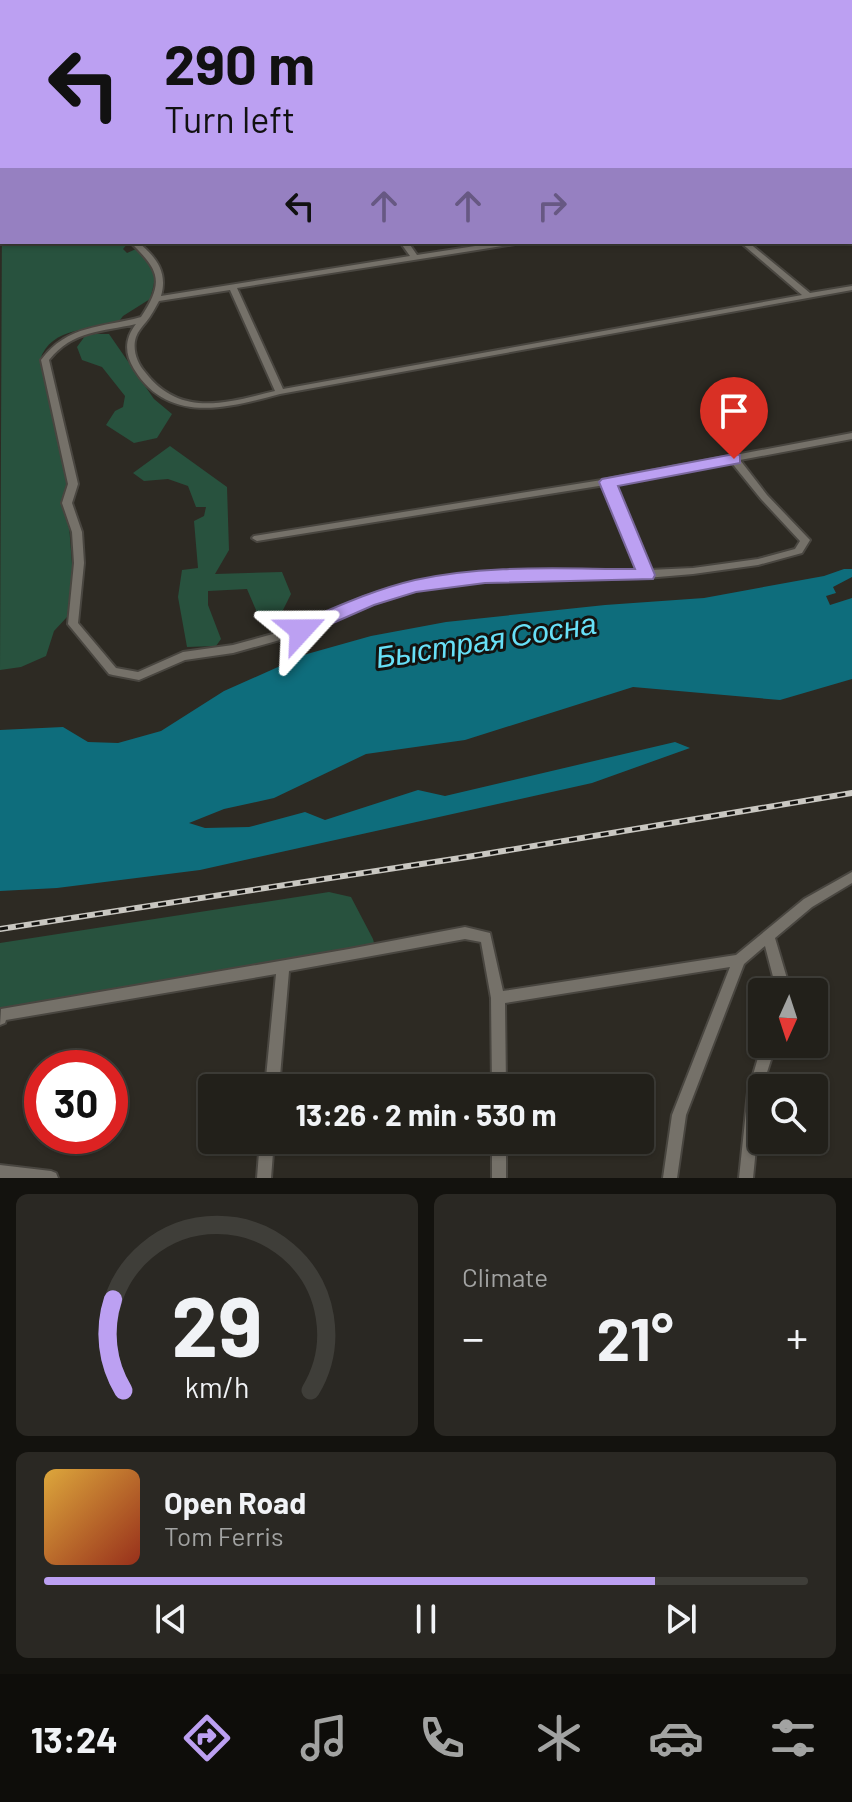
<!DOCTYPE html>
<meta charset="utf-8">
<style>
body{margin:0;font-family:Barlow,sans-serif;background:#2a2823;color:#f1f3f6;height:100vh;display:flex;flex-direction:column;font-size:30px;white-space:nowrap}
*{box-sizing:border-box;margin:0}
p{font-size:26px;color:#a2a3a2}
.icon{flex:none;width:44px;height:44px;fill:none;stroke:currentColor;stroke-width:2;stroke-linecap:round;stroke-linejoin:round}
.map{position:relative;height:1178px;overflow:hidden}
.sheet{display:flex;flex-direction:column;gap:16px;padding:16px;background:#13120e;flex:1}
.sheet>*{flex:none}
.hud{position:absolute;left:0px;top:0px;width:852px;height:244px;box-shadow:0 2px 6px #0004,0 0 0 2px #3f3e39;background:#bca0f2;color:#111;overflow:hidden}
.needle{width:52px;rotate:183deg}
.tools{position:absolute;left:748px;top:978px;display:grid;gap:16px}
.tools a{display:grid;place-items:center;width:80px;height:80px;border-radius:8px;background:#22201a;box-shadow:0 2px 6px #0004,0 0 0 2px #3f3e39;font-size:40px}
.speed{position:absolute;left:24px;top:1050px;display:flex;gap:16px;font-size:40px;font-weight:700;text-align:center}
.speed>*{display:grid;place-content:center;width:104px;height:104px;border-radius:50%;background:#22201a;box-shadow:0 2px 6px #0004,0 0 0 2px #3f3e39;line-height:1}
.speed .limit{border:12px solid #d22;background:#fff;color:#111}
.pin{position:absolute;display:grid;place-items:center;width:68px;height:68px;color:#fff;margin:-82px -34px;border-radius:50% 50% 50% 0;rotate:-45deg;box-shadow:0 0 8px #0007}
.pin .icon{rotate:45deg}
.me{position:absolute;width:88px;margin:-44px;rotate:66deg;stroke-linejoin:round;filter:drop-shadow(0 0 6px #0008)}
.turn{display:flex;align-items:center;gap:28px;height:168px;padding:0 32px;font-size:36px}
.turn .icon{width:104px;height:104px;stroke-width:2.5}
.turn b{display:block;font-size:56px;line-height:68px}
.lanes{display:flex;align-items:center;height:76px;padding:0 32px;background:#0003;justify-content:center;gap:40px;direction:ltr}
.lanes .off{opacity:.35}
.big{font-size:60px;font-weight:700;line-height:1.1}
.sheet .card{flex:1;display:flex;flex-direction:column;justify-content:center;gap:12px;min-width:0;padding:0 28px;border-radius:12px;background:#2a2823}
.sheet .dial{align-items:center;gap:0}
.dial svg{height:208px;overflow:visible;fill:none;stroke:#3f3e39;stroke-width:7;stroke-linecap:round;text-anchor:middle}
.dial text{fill:#f1f3f6;stroke:none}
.song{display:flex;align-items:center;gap:24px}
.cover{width:96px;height:96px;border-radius:12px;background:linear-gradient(135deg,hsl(40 70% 55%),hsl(10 70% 35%))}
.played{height:8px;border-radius:4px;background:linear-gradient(90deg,#bca0f2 80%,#3f3e39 80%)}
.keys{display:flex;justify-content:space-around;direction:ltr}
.heat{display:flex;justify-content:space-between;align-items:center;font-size:44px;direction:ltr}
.sheet .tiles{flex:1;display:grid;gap:16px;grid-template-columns:1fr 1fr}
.card:last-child{grid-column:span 2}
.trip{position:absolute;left:198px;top:1074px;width:456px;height:80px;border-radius:8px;background:#22201a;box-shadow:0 2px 6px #0004,0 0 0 2px #3f3e39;font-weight:700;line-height:80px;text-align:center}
.menu{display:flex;height:128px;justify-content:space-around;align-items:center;background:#0e0d0a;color:#a2a3a2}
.menu .icon{width:56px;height:56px}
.menu .selected{color:#bca0f2}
.menu b{font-size:36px;color:#f1f3f6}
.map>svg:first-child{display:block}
.green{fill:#28523e}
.water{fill:#0e6d7c}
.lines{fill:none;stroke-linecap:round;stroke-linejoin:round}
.minor-casing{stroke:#494640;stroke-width:4}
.major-casing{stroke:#494640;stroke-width:4}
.minor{fill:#757169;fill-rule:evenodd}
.major{fill:#97844f;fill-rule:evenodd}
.rail-casing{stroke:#c9c7c1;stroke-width:6}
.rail{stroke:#141310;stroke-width:3;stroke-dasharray:8;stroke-linecap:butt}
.route{fill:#bca0f2;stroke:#7a689d;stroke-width:2}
.labels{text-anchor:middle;stroke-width:6;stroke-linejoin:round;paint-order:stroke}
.water-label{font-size:30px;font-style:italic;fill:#67e0f7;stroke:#141310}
</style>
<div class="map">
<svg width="852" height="1178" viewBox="0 0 852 1178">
<rect width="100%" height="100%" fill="#2d2a23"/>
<path class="green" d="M2,213V242H129L123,249L127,253L136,249C157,268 158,272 150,299L123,316L117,324C92,330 51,326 40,360L67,485L61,505L69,525L73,577L67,617L54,631L46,656L21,667L0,670Z
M95,334H109L154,399L172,414L157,438L134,443L106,425L115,411L123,407L125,396L102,367L82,360L77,347L85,336Z
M170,446L227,487L229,550L215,574L282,572L291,594L279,618L259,617L247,589L208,591V605L221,639L216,646L187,647L178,597L182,570L198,568L194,521L204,516L206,507H196L188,486L168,479L144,481L133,473Z
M329,892L351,897L373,939L376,951L0,1016V943Z"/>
<path class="water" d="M844,569H852V577L833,587L836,593L826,596L830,605L852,598V679L780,700L633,687L465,740L366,754L274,798L224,809L189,823L205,828L249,827L305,812L325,820L418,790L445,796L675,742L690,748L592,783L200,870L57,888L0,891V730L63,727L88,742L118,743L161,731L224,691L307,654L371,636L446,622L605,605L704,598L824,576Z"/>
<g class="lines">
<defs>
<path id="minor" d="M591,0H597L599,2H593Z
M811,0H817V2H811Z
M836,0H846L851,2H841Z
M850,92L852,93V100L850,99Z
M130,242H138C156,257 168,272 161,296L410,256L400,242H408L417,255L501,242H519L515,244L237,288L283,389L802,295L740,242H748L810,293L852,286V290L280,394C228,408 168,425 134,369C124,353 125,338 136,324C102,332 73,330 49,360L78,484L72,503L82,532L84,563L78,623L116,668L138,672L183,652L233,645L298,627L364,597L416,582L485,573H607L639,571L605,485L257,541L252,538L254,536L608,479L852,433V439L740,460L767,495L808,538L810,540L802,553L758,565L693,574L646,578L607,579H485L416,590L372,603L305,633L233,653L185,660L139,680L113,675L109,674L68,624L74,563L72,532L62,503L68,484L41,360C68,324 102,328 141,317C165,281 159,270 130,242ZM230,290L275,391C226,403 180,418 145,372C137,363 132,349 136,337C138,331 142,327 146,322C151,316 155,308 159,301ZM731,462L761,499L800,541L795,549L758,559L693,568L649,570L613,484Z
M852,872V883L812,907L775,938L791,992H777L765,946L744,964L686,1115L677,1178H663L672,1115L730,967L505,1003L506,1088H492L491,998L481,942L465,939L289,971L279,1088H265L276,974L6,1020L5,1023L0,1025L1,1009L349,949L465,927L490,933L503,991L736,955L804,899Z
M762,1044H776L762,1088L753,1178H739L748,1092Z
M260,1140H274L271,1178H257Z
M492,1140H506V1178H492Z
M0,1165L51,1171L56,1173L58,1178H0Z"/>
<path id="major" d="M781,0L779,2H769L771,0Z
M0,186H2V191H0Z"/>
</defs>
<use href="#minor" class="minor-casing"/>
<use href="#major" class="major-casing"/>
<use href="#minor" class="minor"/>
<use href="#major" class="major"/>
<defs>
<path id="rail" d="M0,929L467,857L852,793"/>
</defs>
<use href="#rail" class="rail-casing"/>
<use href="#rail" class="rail"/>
</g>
<path class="route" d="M734,454L740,455V463L618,486L655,575L653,579L485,583L416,592L374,605L301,637L292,630L294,625C334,608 372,590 415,580C486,564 562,569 635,569L599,482L602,479Z"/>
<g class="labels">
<g class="water-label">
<text transform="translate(486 641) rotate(-9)" y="10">Быстрая Сосна</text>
</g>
</g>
</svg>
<div class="tools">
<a><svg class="needle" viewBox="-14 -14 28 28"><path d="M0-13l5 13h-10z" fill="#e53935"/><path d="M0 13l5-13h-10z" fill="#a2a3a2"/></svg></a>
<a><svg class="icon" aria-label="search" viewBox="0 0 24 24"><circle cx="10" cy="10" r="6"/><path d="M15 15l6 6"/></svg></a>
</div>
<div class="speed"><div class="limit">30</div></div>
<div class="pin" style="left:734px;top:459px;background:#d93025"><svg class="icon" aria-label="arrive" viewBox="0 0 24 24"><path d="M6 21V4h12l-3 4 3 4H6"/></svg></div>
<svg class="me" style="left:301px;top:630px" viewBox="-20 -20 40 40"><path d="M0-17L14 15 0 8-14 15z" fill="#bca0f2" stroke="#fff" stroke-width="4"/></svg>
<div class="trip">13:26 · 2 min · 530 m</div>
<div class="hud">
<div class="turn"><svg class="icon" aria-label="left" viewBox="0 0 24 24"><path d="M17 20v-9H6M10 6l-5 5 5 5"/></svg><div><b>290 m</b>Turn left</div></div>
<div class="lanes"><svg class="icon" aria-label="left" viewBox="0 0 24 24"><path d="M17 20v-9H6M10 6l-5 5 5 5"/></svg><svg class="icon off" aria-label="ahead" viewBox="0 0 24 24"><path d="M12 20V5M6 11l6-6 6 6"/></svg><svg class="icon off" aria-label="ahead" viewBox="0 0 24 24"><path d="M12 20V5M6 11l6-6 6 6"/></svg><svg class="icon off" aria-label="right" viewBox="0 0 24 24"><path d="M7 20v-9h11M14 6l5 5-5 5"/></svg></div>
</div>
</div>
<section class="sheet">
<div class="tiles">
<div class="card dial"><svg viewBox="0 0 100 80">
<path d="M14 69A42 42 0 1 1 86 69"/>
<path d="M14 69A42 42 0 0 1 10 34" stroke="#bca0f2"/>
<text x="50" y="56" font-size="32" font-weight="700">29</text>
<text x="50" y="72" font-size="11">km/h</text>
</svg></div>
<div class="card"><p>Climate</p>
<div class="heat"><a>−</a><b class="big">21°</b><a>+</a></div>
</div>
<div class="card">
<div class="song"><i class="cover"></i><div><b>Open Road</b><p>Tom Ferris</p></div></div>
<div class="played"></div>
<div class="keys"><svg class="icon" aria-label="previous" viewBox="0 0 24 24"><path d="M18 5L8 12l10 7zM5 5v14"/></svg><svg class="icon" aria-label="pause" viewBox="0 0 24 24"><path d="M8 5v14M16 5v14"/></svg><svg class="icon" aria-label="next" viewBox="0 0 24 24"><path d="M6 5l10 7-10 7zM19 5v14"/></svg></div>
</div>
</div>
</section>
<nav class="menu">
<b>13:24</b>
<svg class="icon selected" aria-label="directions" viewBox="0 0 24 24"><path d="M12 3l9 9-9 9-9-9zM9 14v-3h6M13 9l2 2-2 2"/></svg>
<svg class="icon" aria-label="music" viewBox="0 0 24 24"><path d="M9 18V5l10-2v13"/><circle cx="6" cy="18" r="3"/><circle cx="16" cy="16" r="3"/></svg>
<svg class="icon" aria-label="phone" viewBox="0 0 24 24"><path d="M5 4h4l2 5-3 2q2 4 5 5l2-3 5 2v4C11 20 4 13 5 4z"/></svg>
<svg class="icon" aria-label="climate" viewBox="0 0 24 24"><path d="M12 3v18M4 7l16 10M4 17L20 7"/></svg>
<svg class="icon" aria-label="car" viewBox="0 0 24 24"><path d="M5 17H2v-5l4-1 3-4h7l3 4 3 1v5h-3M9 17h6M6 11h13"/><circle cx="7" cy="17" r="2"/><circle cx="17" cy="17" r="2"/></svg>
<svg class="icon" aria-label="filters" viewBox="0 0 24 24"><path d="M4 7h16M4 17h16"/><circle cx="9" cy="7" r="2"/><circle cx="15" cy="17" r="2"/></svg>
</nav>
